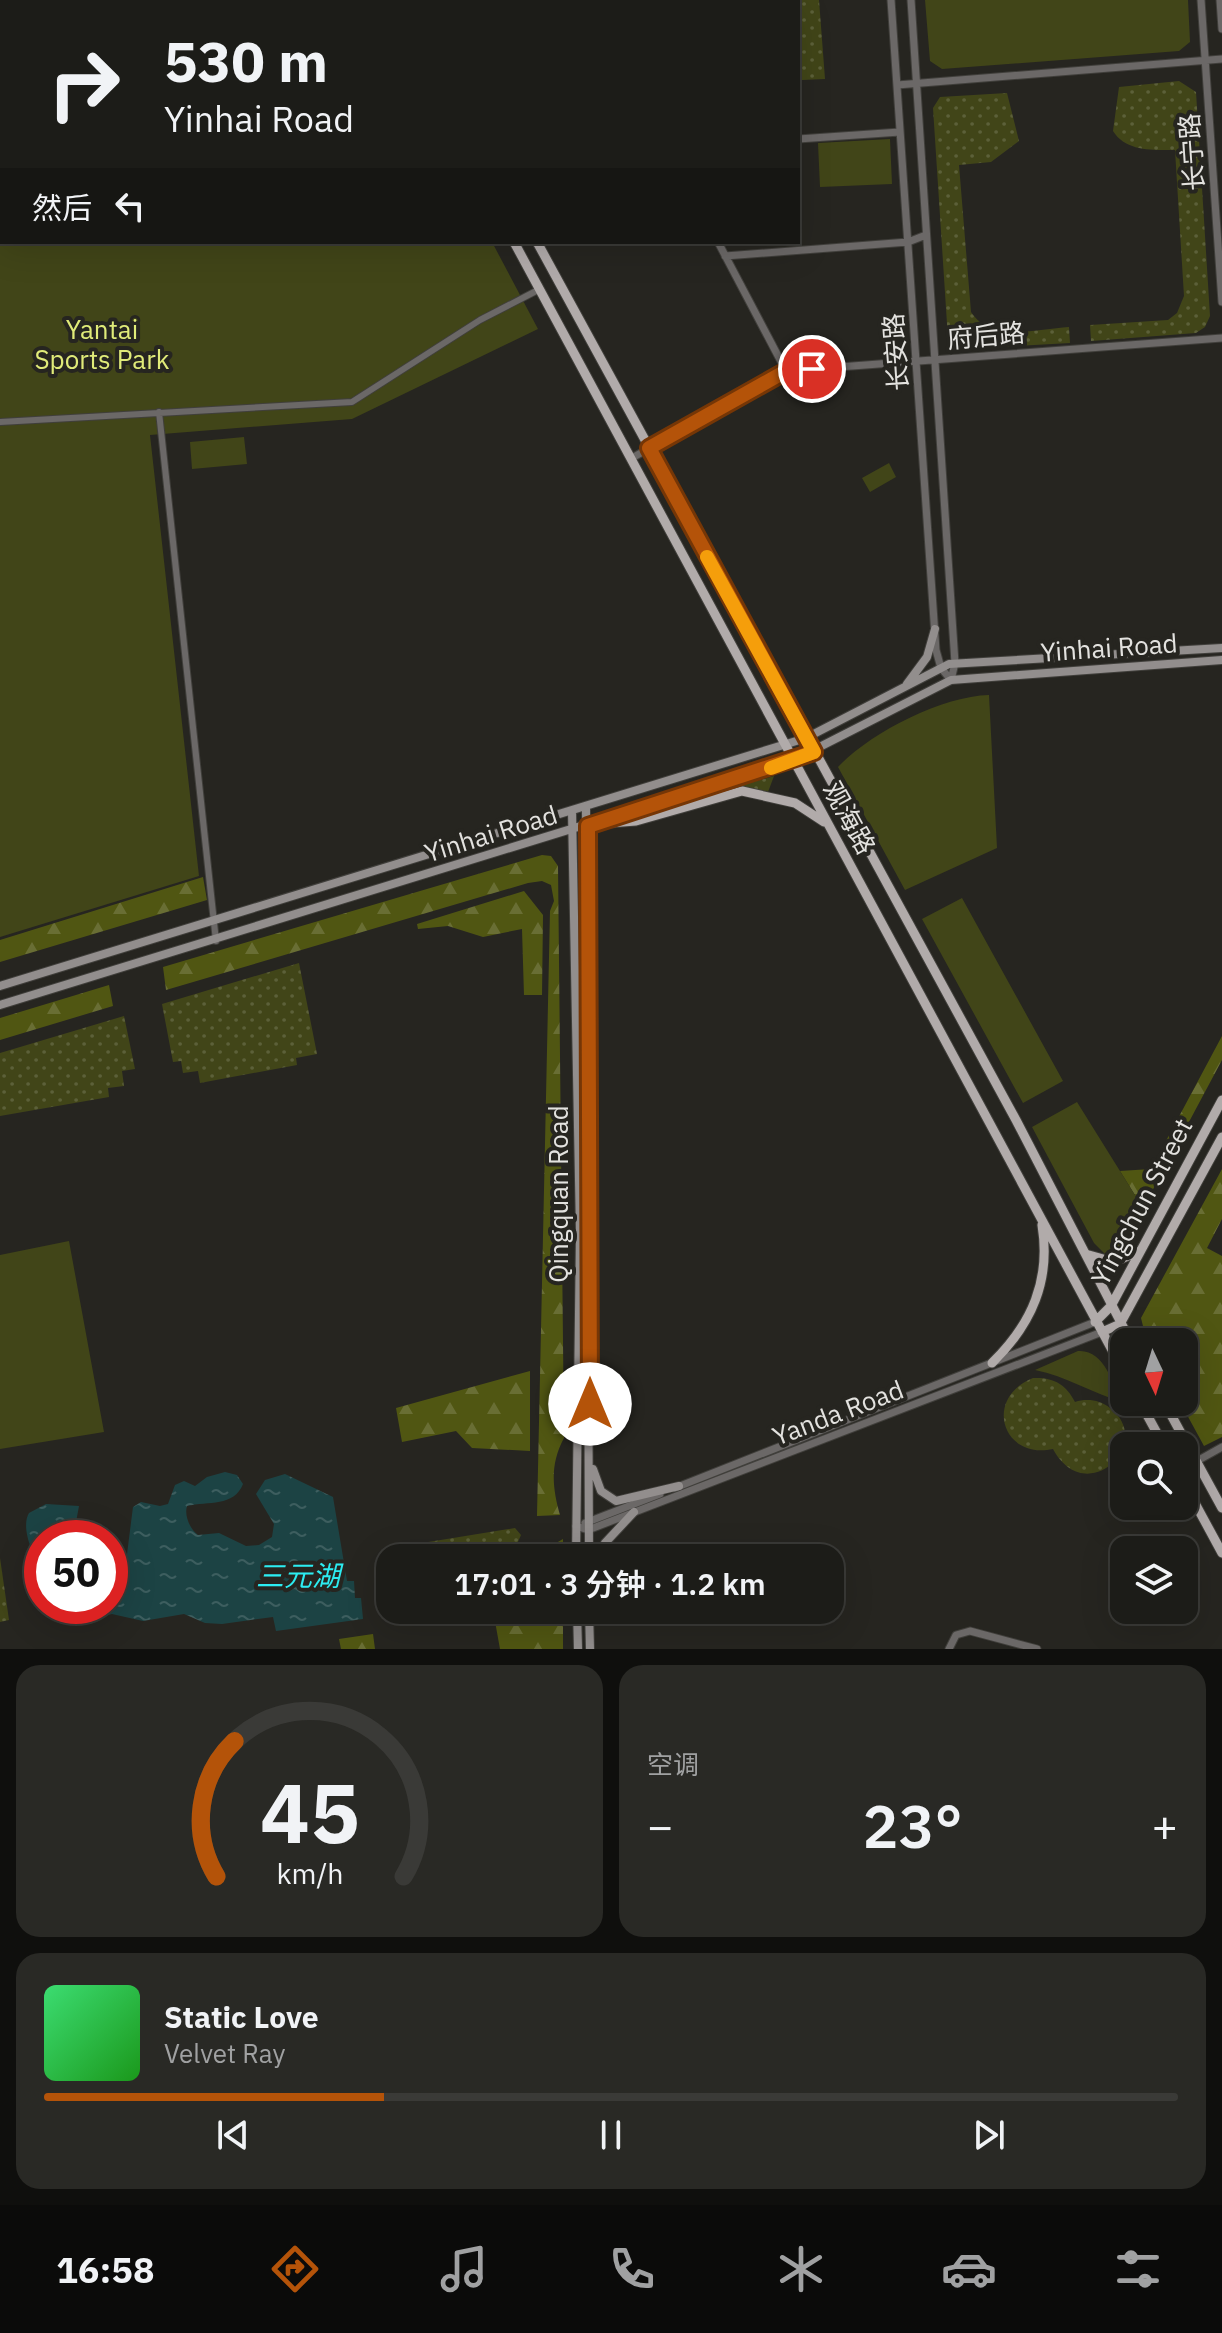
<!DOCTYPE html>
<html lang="zh">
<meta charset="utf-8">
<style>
body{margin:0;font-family:"IBM Plex Sans","Noto Sans SC",sans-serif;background:#292925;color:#f1f3f6;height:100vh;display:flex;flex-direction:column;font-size:30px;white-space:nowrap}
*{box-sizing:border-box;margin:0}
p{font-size:26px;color:#a0a1a2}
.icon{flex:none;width:44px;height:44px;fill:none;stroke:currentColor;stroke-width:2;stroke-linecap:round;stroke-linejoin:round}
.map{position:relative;height:1649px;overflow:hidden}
.details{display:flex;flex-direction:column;gap:16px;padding:16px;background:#0f0f0d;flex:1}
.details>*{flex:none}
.guide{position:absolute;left:0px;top:0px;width:800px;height:244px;box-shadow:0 8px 32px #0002,0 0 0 2px #3a3a37;background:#1c1c18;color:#f1f3f6;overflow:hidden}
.needle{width:52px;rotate:176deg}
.controls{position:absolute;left:1110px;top:1328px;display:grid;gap:16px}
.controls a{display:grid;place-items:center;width:88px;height:88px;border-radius:16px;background:#1c1c18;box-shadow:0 8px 32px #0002,0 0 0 2px #3a3a37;font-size:40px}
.speed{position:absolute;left:24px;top:1520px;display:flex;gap:16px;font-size:40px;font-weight:700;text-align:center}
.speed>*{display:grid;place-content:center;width:104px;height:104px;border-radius:50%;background:#1c1c18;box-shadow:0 8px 32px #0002,0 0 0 2px #3a3a37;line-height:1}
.speed .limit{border:12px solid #d22;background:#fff;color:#111}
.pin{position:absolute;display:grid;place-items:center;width:68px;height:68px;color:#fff;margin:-34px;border:4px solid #fff;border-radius:50%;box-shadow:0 2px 8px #0007}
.me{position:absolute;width:88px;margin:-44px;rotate:0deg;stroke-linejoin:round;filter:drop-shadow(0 0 6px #0008)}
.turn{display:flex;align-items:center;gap:28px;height:168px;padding:0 32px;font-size:36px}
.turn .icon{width:104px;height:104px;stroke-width:2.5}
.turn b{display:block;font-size:56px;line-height:68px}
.then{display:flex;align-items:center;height:76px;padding:0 32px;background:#0003;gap:16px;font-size:30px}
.big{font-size:60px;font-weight:600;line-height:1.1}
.details .tile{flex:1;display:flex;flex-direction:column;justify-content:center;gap:12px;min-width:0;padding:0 28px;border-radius:24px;background:#292925}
.details .dial{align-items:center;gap:0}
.dial svg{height:208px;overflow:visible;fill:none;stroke:#3a3a37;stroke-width:7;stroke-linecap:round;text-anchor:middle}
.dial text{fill:#f1f3f6;stroke:none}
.song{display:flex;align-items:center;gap:24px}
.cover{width:96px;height:96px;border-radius:12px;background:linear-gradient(135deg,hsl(140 70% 55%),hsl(120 70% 35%))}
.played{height:8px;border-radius:4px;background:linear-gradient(90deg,#b45309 30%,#3a3a37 30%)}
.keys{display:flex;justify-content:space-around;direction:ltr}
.heat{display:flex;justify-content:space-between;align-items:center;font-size:44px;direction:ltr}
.details .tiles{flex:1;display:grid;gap:16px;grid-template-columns:1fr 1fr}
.tile:last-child{grid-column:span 2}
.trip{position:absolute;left:376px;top:1544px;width:468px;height:80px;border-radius:24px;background:#1c1c18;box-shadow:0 8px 32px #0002,0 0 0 2px #3a3a37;font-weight:600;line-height:80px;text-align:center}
.dock{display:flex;height:128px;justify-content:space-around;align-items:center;background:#0b0b0a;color:#a0a1a2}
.dock .icon{width:56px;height:56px}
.dock .active{color:#b45309}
.dock b{font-size:36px;color:#f1f3f6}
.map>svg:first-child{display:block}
.grass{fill:url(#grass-dots)}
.forest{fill:url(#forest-firs)}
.park{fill:#414518}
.water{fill:url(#water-ripples)}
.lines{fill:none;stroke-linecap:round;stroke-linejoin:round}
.minor-casing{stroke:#403f3b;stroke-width:8}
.tertiary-casing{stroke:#403f3b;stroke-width:9}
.secondary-casing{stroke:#403f3b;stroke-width:10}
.primary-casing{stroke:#403f3b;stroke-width:11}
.minor{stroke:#6b6867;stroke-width:6}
.tertiary{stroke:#6b6867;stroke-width:7}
.secondary{stroke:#928e8d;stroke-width:8}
.primary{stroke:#b1abaa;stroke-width:9}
.route-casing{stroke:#753606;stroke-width:20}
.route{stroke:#b45309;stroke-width:14}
.slow{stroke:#f59e0b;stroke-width:14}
.labels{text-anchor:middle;stroke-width:8;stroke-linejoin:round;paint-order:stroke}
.street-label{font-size:26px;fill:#e3e2df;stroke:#262520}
.park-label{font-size:26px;fill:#e0eb79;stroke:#262520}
.water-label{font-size:28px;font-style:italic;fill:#2cecf1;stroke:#262520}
</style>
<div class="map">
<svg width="1222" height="1649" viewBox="0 0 1222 1649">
<defs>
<pattern id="grass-dots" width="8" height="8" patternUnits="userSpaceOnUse" patternTransform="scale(2)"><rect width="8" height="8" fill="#414518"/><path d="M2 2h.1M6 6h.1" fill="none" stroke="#5c6039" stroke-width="1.8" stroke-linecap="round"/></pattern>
<pattern id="forest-firs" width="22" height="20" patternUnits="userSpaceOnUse" patternTransform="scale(2)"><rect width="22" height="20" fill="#505612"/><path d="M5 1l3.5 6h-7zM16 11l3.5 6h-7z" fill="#696e34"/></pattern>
<pattern id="water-ripples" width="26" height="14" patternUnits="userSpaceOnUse" patternTransform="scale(2)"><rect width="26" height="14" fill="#1c4344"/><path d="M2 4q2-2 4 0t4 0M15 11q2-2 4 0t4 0" fill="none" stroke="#3d5e5f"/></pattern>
</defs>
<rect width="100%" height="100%" fill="#262520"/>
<path class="grass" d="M796,0H819L825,79L802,80Z
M1179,81L1196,92L1210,316L1205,327L1196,333L1091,341L1090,325L1168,320L1177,313L1184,296L1175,150C1154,150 1126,152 1113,131L1119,87Z
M1007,93L1019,141L991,162L959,165L971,312C991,343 1037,329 1069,327L1070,343L958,349L948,339L933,108L940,97Z
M774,776L768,792L747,788L640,817L639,814Z
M299,963L317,1054L296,1058L297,1065L200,1083L198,1071L183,1073L181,1061L173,1062L162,1004Z
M124,1016L135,1069L122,1071L124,1086L108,1088L109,1097L0,1116V1053Z
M1033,1378C1053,1377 1066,1384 1075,1402C1087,1398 1100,1400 1110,1408C1156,1443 1086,1510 1053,1449C1002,1460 983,1398 1033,1378Z
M515,1528L521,1535L517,1544L415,1558L413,1554L416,1544Z
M0,1558L9,1620L0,1622Z"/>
<path class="forest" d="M542,855L551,856L558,866L564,1438C550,1464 552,1487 560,1515L537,1516L550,911L554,901L551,885L542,881L528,883L166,990L163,967Z
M203,877L207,900L0,962V940Z
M524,891L543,915L542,995H524L522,929L483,937L448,926L418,929L417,924Z
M109,985L113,1006L0,1040V1018Z
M1222,1036V1060L1143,1208L1120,1171L1151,1169Z
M1222,1169V1219L1207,1248L1222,1256V1437L1204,1446L1180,1402H1184V1342H1147L1141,1318Z
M530,1371V1451L472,1448L456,1431L402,1442L396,1408Z
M563,1539V1558H505L541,1552Z
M493,1610H563V1649H500Z
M373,1634L375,1649H341L339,1639Z"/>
<path class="park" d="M0,0L364,2H2V242H492L538,329L352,419L150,435L199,876L0,937Z
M925,0H1188L1190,42L1179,51L942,69L930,61Z
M890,139L892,184L820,187L818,143Z
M244,437L247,464L192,469L190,442Z
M889,463L896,477L870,492L862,478Z
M989,695L997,848L905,890L838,767C870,733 942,696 989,695Z
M962,898L1063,1081L1023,1103L922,919Z
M1077,1102L1143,1208C1134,1226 1127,1256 1105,1254L1094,1243L1032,1127Z
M69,1241L104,1432L0,1449V1255Z
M1078,1351C1104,1349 1113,1384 1122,1402C1092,1393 1066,1376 1035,1370Z"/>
<path class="water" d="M225,1472L237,1475L243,1484C234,1507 208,1501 187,1506C184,1516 190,1529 198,1535L219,1533L246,1546L259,1545L272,1537L274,1524L256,1494L265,1480L285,1474L333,1497L347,1581H354L355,1598H361L363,1619L276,1631L273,1617L222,1624L205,1623L184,1614L143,1621L112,1614L67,1625L64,1606H110V1538H42V1565C31,1555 21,1526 29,1513L46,1504L79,1506L76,1522L80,1527L104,1529L112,1534L114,1568L119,1572L125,1570L133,1507L141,1502L160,1506L168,1504L175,1485L184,1481L195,1486L207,1477Z"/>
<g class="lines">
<defs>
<path id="minor" d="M490,0L491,2
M614,0V2
M159,412L216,941
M0,422L352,402L480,320L540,289"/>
<path id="tertiary" d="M634,0V2
M891,0L936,650L941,668L951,680
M911,0L955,663L951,680
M1201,0L1222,302
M1220,0L1222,29
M897,85L1222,59
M798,139L900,132
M718,242L786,371
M725,256L908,242L926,235
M632,458L786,371L1222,338
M1197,1461L1222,1447
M675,1488L1095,1322
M585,1523L660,1494
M576,1526L588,1530L1102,1332
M949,1649L956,1635L970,1631L1037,1649"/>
<path id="secondary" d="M907,684L927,657L935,629
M586,806L589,1558
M572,811L580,1232L576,1558
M0,986L806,738L949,664L1222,648
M0,1005L792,761L951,680L1222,660
M593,1469L601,1491L616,1501L679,1486
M599,1558L605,1543L634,1512
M577,1610L578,1649
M589,1610L590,1649"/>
<path id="primary" d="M384,0L385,2
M406,0L407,2
M514,242L1124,1372
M537,242L1016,1120L1131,1342
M596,824L636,821L742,791L795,803L824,822
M1089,1255L1114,1262L1137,1252
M1095,1322L1111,1306L1222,1100
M1102,1332L1120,1324L1222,1137
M992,1363C1032,1324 1051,1280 1042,1225
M1140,1402L1164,1446
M1164,1402L1222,1508
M1184,1483L1222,1553"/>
</defs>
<use href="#minor" class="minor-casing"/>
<use href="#tertiary" class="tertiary-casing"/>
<use href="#secondary" class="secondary-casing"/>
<use href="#primary" class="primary-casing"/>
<use href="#minor" class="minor"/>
<use href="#tertiary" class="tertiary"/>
<use href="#secondary" class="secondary"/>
<use href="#primary" class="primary"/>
</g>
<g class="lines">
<defs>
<path id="route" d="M590,1404L588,826L814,752L649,448L786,371L812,369"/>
</defs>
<use href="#route" class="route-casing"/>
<use href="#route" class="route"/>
<path class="slow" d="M707,557L814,752L771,768"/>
</g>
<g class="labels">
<g class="street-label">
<text transform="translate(1192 152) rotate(-94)" y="9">长宁路</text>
<text transform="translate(986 336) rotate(-5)" y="9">府后路</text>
<text transform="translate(896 352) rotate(-94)" y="9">长安路</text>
<text transform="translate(1109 648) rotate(-4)" y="9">Yinhai Road</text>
<text transform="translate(849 818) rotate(61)" y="9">观海路</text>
<text transform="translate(491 834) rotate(-17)" y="9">Yinhai Road</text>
<text transform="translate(559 1194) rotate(-90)" y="9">Qingquan Road</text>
<text transform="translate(1142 1202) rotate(-62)" y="9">Yingchun Street</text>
<text transform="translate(838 1413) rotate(-21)" y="9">Yanda Road</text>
</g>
<g class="park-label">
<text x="102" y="339">Yantai<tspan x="102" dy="30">Sports Park</tspan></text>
</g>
<g class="water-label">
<text x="298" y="1586">三元湖</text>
</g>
</g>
</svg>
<div class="controls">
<a><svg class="needle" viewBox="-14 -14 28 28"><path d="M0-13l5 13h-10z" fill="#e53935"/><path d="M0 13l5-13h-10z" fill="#a0a1a2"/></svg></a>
<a><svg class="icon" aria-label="search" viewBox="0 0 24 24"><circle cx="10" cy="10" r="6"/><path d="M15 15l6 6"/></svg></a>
<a><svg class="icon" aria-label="layers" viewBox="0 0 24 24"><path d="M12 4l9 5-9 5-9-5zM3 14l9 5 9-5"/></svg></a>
</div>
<div class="speed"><div class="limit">50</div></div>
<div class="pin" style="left:812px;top:369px;background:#d93025"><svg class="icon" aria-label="arrive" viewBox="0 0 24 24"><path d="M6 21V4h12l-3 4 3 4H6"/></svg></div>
<svg class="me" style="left:590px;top:1404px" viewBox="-20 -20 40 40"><circle r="19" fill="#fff"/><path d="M0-13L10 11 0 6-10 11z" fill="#b45309"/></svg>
<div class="trip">17:01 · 3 分钟 · 1.2 km</div>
<div class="guide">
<div class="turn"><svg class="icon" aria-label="right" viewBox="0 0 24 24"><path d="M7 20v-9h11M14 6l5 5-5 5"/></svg><div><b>530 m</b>Yinhai Road</div></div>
<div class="then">然后<svg class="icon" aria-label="left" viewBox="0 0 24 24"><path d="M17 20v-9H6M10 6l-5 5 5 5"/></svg></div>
</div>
</div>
<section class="details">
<div class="tiles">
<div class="tile dial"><svg viewBox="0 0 100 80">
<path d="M14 69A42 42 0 1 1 86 69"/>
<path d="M14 69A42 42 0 0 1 21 17" stroke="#b45309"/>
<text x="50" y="56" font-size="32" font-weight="700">45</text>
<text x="50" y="72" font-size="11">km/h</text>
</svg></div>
<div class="tile"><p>空调</p>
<div class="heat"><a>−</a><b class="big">23°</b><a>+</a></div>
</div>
<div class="tile">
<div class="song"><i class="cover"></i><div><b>Static Love</b><p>Velvet Ray</p></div></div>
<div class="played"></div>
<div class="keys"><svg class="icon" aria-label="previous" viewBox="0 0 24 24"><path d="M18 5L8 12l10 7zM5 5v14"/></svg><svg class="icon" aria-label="pause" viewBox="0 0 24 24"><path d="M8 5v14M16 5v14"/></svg><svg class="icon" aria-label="next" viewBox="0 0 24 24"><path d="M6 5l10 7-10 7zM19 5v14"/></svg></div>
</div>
</div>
</section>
<nav class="dock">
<b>16:58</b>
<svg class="icon active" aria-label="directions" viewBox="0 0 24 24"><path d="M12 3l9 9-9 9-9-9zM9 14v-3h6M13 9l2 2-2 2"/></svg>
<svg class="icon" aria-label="music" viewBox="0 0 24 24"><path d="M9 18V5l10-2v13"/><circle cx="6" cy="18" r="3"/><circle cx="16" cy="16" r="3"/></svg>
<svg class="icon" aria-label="phone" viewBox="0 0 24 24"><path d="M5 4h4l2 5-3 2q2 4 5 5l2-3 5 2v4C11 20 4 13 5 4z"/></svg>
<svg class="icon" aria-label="climate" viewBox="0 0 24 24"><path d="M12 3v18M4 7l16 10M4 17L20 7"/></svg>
<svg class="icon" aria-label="car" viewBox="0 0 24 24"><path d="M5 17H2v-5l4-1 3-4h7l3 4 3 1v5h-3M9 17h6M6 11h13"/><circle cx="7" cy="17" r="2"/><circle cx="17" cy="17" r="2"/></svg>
<svg class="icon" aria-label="filters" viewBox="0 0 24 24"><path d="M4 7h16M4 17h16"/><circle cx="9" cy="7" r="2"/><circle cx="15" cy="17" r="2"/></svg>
</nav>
